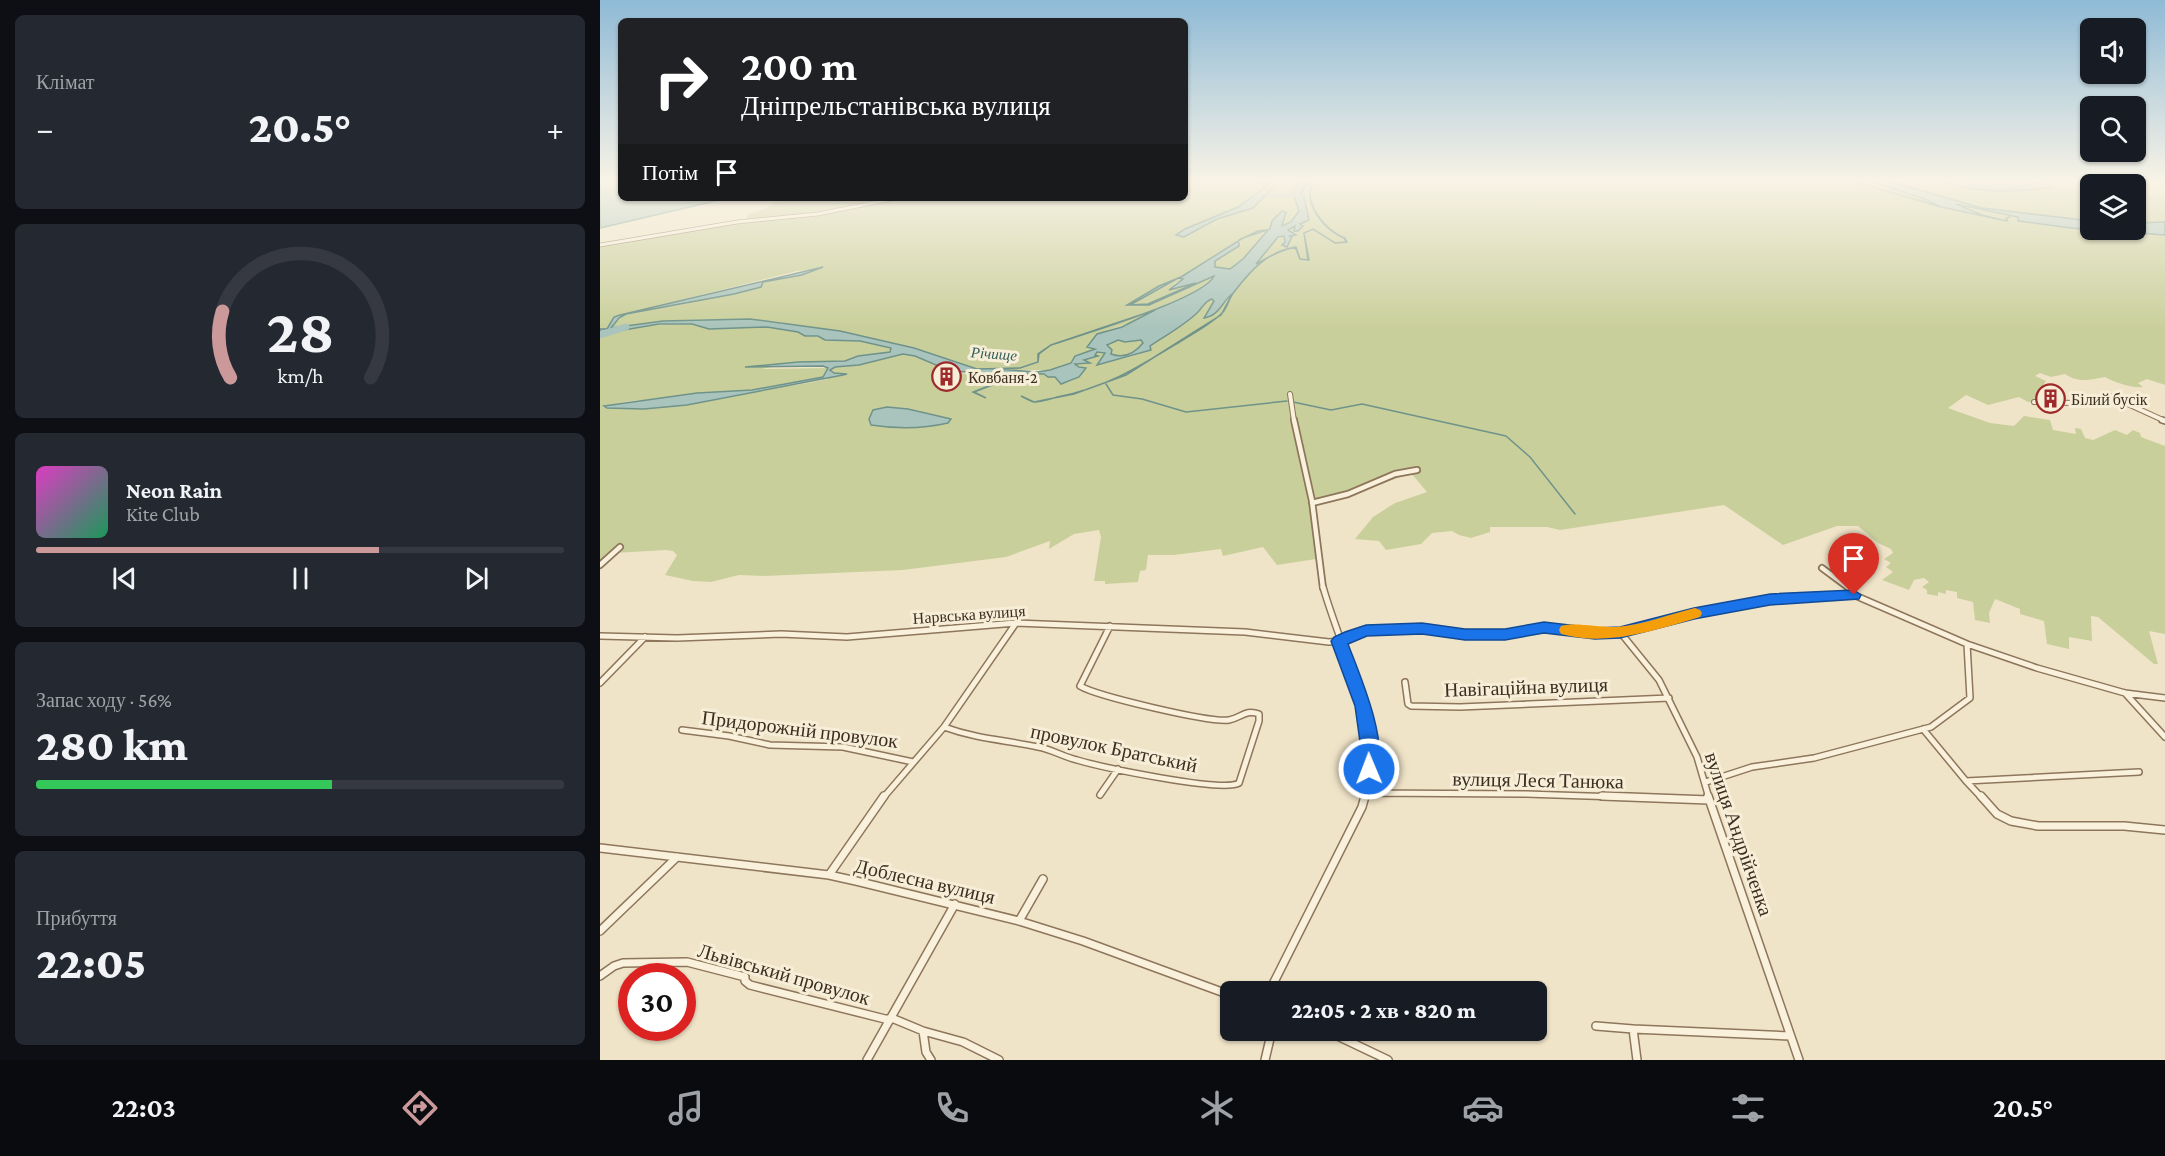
<!DOCTYPE html>
<html lang="uk">
<meta charset="utf-8">
<style>
body{margin:0;font-family:"Crimson Pro",serif;background:#242831;color:#f1f3f6;height:100vh;display:flex;flex-direction:column;font-size:22px;white-space:nowrap}
*{box-sizing:border-box;margin:0}
p{font-size:20px;color:#9ea1a6}
.icon{flex:none;width:33px;height:33px;fill:none;stroke:currentColor;stroke-width:2;stroke-linecap:round;stroke-linejoin:round}
.map{position:relative;flex:1;overflow:hidden}
.details{display:flex;flex-direction:column;gap:15px;padding:15px;background:#0d0f14;width:600px}
.details>*{flex:none}
.guide{position:absolute;left:18px;top:18px;width:570px;height:183px;border-radius:9px;box-shadow:0 2px 4px #0004;background:#202124;color:#fff;overflow:hidden}
.tools{position:absolute;left:1480px;top:18px;display:grid;gap:12px}
.tools a{display:grid;place-items:center;width:66px;height:66px;border-radius:9px;background:#171b24;box-shadow:0 2px 4px #0004;font-size:30px}
.speed{position:absolute;left:18px;top:963px;display:flex;gap:12px;font-size:30px;font-weight:700;text-align:center}
.speed>*{display:grid;place-content:center;width:78px;height:78px;border-radius:50%;background:#171b24;box-shadow:0 2px 4px #0004;line-height:1}
.speed .limit{border:9px solid #d22;background:#fff;color:#111}
.pin{position:absolute;display:grid;place-items:center;width:51px;height:51px;color:#fff;margin:-62px -26px;border-radius:50% 50% 50% 0;rotate:-45deg;box-shadow:0 0 6px #0007}
.pin .icon{rotate:45deg}
.me{position:absolute;width:66px;margin:-33px;rotate:359deg;stroke-linejoin:round;filter:drop-shadow(0 0 4px #0008)}
.turn{display:flex;align-items:center;gap:21px;height:126px;padding:0 24px;font-size:27px}
.turn .icon{width:78px;height:78px;stroke-width:2.5}
.turn b{display:block;font-size:42px;line-height:51px}
.then{display:flex;align-items:center;height:57px;padding:0 24px;background:#0003;gap:12px;font-size:22px}
.big{font-size:45px;font-weight:800;line-height:1.1}
.details .tile{flex:1;display:flex;flex-direction:column;justify-content:center;gap:9px;min-width:0;padding:0 21px;border-radius:9px;background:#242831}
.details .dial{align-items:center;gap:0}
.dial svg{height:156px;overflow:visible;fill:none;stroke:#363941;stroke-width:7;stroke-linecap:round;text-anchor:middle}
.dial text{fill:#f1f3f6;stroke:none}
.song{display:flex;align-items:center;gap:18px}
.cover{width:72px;height:72px;border-radius:9px;background:linear-gradient(135deg,hsl(310 70% 55%),hsl(150 70% 35%))}
.played{height:6px;border-radius:3px;background:linear-gradient(90deg,#cc999b 65%,#363941 65%)}
.keys{display:flex;justify-content:space-around;direction:ltr}
.heat{display:flex;justify-content:space-between;align-items:center;font-size:33px;direction:ltr}
.charge{height:9px;border-radius:4px;background:linear-gradient(90deg,#34c759 56%,#363941 0)}
.trip{position:absolute;left:620px;top:981px;width:327px;height:60px;border-radius:9px;background:#171b24;box-shadow:0 2px 4px #0004;font-weight:800;line-height:60px;text-align:center}
.tabs{display:flex;height:96px;justify-content:space-around;align-items:center;background:#090b0e;color:#9ea1a6}
.tabs .icon{width:42px;height:42px}
.tabs .active{color:#cc999b}
.tabs b{font-size:27px;color:#f1f3f6}
main{display:flex;flex:1;min-height:0}
.map>svg:first-child{display:block}
.green{fill:#c9cf9b;fill-rule:evenodd}
.sand{fill:#ecd9a5}
.water{fill:#a9c4bc;stroke:#6f938a;stroke-width:1.5;fill-rule:evenodd}
.lines{fill:none;stroke-linecap:round;stroke-linejoin:round}
.stream{stroke:#6f938a;stroke-width:1.5}
.canal{stroke:#a9c4bc;stroke-width:3}
.river{stroke:#a9c4bc;stroke-width:7}
.minor-far4-casing{stroke:#8d765c;stroke-width:4.5}
.minor-far3-casing{stroke:#8d765c;stroke-width:6}
.minor-far2-casing{stroke:#8d765c;stroke-width:8}
.minor-far1-casing{stroke:#8d765c;stroke-width:8}
.minor-casing{stroke:#8d765c;stroke-width:10}
.minor-far4{stroke:#faf1dc;stroke-width:3}
.minor-far3{stroke:#faf1dc;stroke-width:4}
.minor-far2{stroke:#faf1dc;stroke-width:4.5}
.minor-far1{stroke:#faf1dc;stroke-width:5}
.minor{stroke:#faf1dc;stroke-width:7}
.route{fill:#1a73e8;stroke:#114b97;stroke-width:1.5}
.slow{fill:#f59e0b}
.labels{text-anchor:middle;stroke-width:6;stroke-linejoin:round;paint-order:stroke}
.far-water-label{font-size:15px;font-style:italic;fill:#2f5d5a;stroke:#f7eed8}
.poi-label{font-size:16px;fill:#3d2e20;stroke:#f7eed8;text-anchor:start}
.street-label{font-size:16px;fill:#3d2e20;stroke:#f7eed8}
.near-street-label{font-size:20px;fill:#3d2e20;stroke:#f7eed8}
</style>
<main>
<section class="details">
<div class="tile"><p>Клімат</p>
<div class="heat"><a>−</a><b class="big">20.5°</b><a>+</a></div>
</div>
<div class="tile dial"><svg viewBox="0 0 100 80">
<path d="M14 69A42 42 0 1 1 86 69"/>
<path d="M14 69A42 42 0 0 1 10 35" stroke="#cc999b"/>
<text x="50" y="56" font-size="32" font-weight="700">28</text>
<text x="50" y="72" font-size="11">km/h</text>
</svg></div>
<div class="tile">
<div class="song"><i class="cover"></i><div><b>Neon Rain</b><p>Kite Club</p></div></div>
<div class="played"></div>
<div class="keys"><svg class="icon" aria-label="previous" viewBox="0 0 24 24"><path d="M18 5L8 12l10 7zM5 5v14"/></svg><svg class="icon" aria-label="pause" viewBox="0 0 24 24"><path d="M8 5v14M16 5v14"/></svg><svg class="icon" aria-label="next" viewBox="0 0 24 24"><path d="M6 5l10 7-10 7zM19 5v14"/></svg></div>
</div>
<div class="tile"><p>Запас ходу · 56%</p><b class="big">280 km</b><div class="charge"></div></div>
<div class="tile"><p>Прибуття</p><b class="big">22:05</b></div>
</section>
<div class="map">
<svg width="1565" height="1060" viewBox="0 0 1565 1060">
<rect width="100%" height="100%" fill="#f0e4c8"/>
<path class="green" d="M602,180H674L638,207L585,229L588,235L617,219L653,208L680,180H698L693,188L699,211C691,229 675,239 658,244L675,230L671,227L668,229L643,259L613,285L555,309L542,319L508,330L495,338L488,347L496,349L484,353L471,363L450,370H388L377,369L314,348L240,331L205,328L180,322L143,319L84,320L10,328L25,314L14,317L7,329H0V244L146,219L149,214L167,208L173,203L193,198H585V185ZM639,241L641,243L615,261L607,275L596,282L578,288L574,284L583,279L580,277ZM217,269L202,275L162,282L161,287L80,305L29,313L197,271Z
M710,180H1268L1327,200L1341,207L1381,214L1362,209L1356,204L1370,205L1284,180H1342L1367,189L1400,190L1453,187L1491,190V221L1416,212L1406,213L1419,217L1418,221L1438,224L1565,235V385L1547,379L1538,383L1543,387C1533,389 1514,382 1505,377C1490,380 1478,383 1465,374L1451,377L1440,373L1435,376L1446,381L1441,389L1463,402H1428L1419,397L1388,405L1366,395L1348,408L1390,423L1414,426L1424,416L1450,420L1453,430L1476,434L1475,428L1481,429L1485,438L1493,440L1515,430L1527,435L1533,430L1540,433L1541,437L1565,446V634L1549,631L1558,664H1554L1498,617L1491,616L1492,641L1469,637V649L1447,644L1444,621L1420,614V609L1395,599L1389,613L1390,623L1375,620L1373,602L1357,598V592L1346,590V594L1338,592V596L1327,594V590L1322,587L1329,582L1324,578L1314,580L1309,590L1282,580L1293,572L1286,567L1291,563L1284,559L1293,553L1291,549L1278,543L1258,526H1237L1183,545L1124,505L960,530L947,527H890V532L871,538L859,535L852,531L832,533L821,544L786,550L779,541L755,539L773,517L795,503L827,492L811,473L749,496L715,505L720,552L716,559L677,565L663,547L623,556L621,549L574,555H548L546,570L540,571L538,582L505,584V581H494L501,537L499,530L474,534L449,549L450,541L406,557L303,570L164,576L139,575L111,582L93,581L65,575L77,555L73,551L66,550L15,553L0,565V332L18,331L47,325L92,324L109,329L167,327L198,332L205,336L260,341L291,348L290,352L258,356L245,361L198,362L161,369L228,368L223,377L169,387C189,387 209,383 228,379L232,369L235,367L303,354L315,356L350,371L366,374H444L455,376L461,384C476,381 477,377 485,368L474,365L475,363L482,362C487,356 499,350 505,353L497,364L530,357L551,350L550,346C565,336 585,327 598,312C603,306 605,301 612,299L614,301L608,318C632,306 665,239 684,236L683,247L688,236L695,235L688,230L709,220L704,197L701,195L705,186L712,181ZM54,399L84,405L44,409L7,408C19,400 40,401 54,399Z
M1536,193L1565,196V222L1536,223Z
M518,340L525,342L541,340L543,343C534,354 524,359 511,354L507,345Z"/>
<path class="sand" d="M1448,180H1543L1565,185V196L1536,193V184H1491V190L1453,187Z"/>
<path class="water" d="M0,180H21V198H128L0,228Z
M674,180H680L653,208L617,219L584,237L576,235L585,229L638,207L668,185L659,182L670,184Z
M698,180L712,181L705,186L701,195L704,197L709,220L700,224L703,226L698,231H694L695,226L688,230L696,235L689,236L692,237L687,247L682,245L685,242L684,236L678,237L656,264C669,257 680,250 696,247L700,259L708,260L704,233L713,229L735,243L746,242L744,238C725,231 699,201 715,180C700,200 725,231 745,238L747,242L735,243L713,229L704,233L709,260L700,259L695,247C667,252 651,270 634,292C628,299 628,309 620,315C608,326 592,334 578,343C537,368 505,388 457,397C450,399 441,402 434,402C430,401 425,398 421,396L434,402L474,394L526,375L621,315L632,294C622,302 619,316 604,318L614,301L612,299C605,301 603,307 598,312C584,326 566,335 550,346L551,350L497,365L505,353L497,352L495,355L498,356L484,360L490,363L475,364L479,367L486,368L479,377L461,384L455,377H448L444,374L406,373L411,378L374,392L386,398L373,392L409,378L403,374L350,371L315,356L303,354L259,365L235,367L230,370L234,373L247,374L243,375L87,405L44,409L7,408L4,406L97,393L152,390L223,377L228,368L223,366L145,367L198,362L245,361L258,356L290,352L291,348L260,341L225,340L218,336H205L198,332L167,327L109,329L92,324H59L18,331L0,332V329H7L14,317L20,315L223,267L202,275L163,282L161,287L134,294L26,314L19,318L11,328L63,321L150,319L240,331L314,348L377,369L420,368L438,362V354L451,345C480,335 604,299 614,276L549,305H527L559,286L581,277L643,238L670,229L672,221L682,211L686,212L682,226L691,222L699,211L693,193ZM668,230L643,259L630,269L615,267V261L639,246V240L658,231ZM578,278L583,279L569,290L596,283L548,304L530,305ZM555,310L522,327L497,334L487,347L495,349L475,356L471,363L450,370L437,372L396,369L420,368L438,362L439,354L451,345ZM518,340L525,342L541,340L543,343C534,354 524,359 511,354L512,350L507,345Z
M1248,180L1339,206L1327,200L1268,180H1284L1382,208L1491,221V230H1536V223L1565,222V235L1471,228L1418,221V217L1356,204L1382,215L1406,221L1407,220L1406,219C1407,217 1409,217 1410,217L1407,218V221L1341,207Z
M1342,180H1448L1453,187C1418,192 1374,195 1342,180Z
M287,407L308,409L351,419L348,423C322,429 297,429 271,425L269,419L273,410Z"/>
<g class="lines">
<path class="stream" d="M506,384L513,395L542,399L586,412L687,401
M693,402L731,410L762,404L906,436L930,457L975,514"/>
<path class="canal" d="M668,195H698"/>
<path class="river" d="M0,335L26,327"/>
<defs>
<path id="minor-far4" d="M0,245L137,222L218,214L297,198"/>
<path id="minor-far3" d="M690,394L694,421
M1434,402L1474,403L1508,395L1565,421"/>
<path id="minor-far2" d="M694,420L712,501L723,588
M1562,420L1565,421
M712,503L748,494L795,474L817,470
M0,565L20,547
M1222,568L1249,588"/>
<path id="minor-far1" d="M723,587C743,656 782,725 764,798
M1248,587L1254,595
M1020,632L1059,680L1097,757L1109,798
M0,636L77,638L181,634L247,637L416,623L645,632L729,642L739,641L766,631L821,629L865,635L905,634L944,627L995,633L1020,632L1134,605L1188,597L1254,595L1367,644L1437,668L1525,693L1565,698
M805,682L808,704L811,706L860,707L1069,698
M0,683L45,637
M1525,693L1565,737
M344,727C377,739 405,740 438,747C451,749 464,757 477,760C501,767 623,793 639,783L659,721V714C645,709 641,718 629,720C610,723 497,696 480,686L510,626
M1323,729L1366,781L1539,772
M82,730L129,736L170,745L243,747L313,762
M1366,781L1382,798
M1106,782L1152,767L1214,758L1331,727L1370,698L1367,644
M767,793L926,794L1048,798
M500,795L518,769
M283,798L344,727L416,623"/>
<path id="minor" d="M1002,796L1109,800
M1108,796L1199,1060
M1381,796L1397,814L1411,821L1438,826H1524L1565,830
M0,848L229,875L256,881L419,921L483,941L630,995
M229,875L284,796
M419,921L443,879
M0,931L77,857
M0,976L14,966L23,963L87,962L145,977V981L150,985L285,1019H294L323,1031L326,1052L331,1060
M669,992L762,807L765,796
M996,1026L1033,1029
M725,1030L788,1060
M323,1031L363,1042L399,1060
M267,1060L355,904
M665,1060L672,1030
M1037,1060L1033,1029L1190,1036"/>
</defs>
<use href="#minor-far4" class="minor-far4-casing"/>
<use href="#minor-far3" class="minor-far3-casing"/>
<use href="#minor-far2" class="minor-far2-casing"/>
<use href="#minor-far1" class="minor-far1-casing"/>
<use href="#minor" class="minor-casing"/>
<use href="#minor-far4" class="minor-far4"/>
<use href="#minor-far3" class="minor-far3"/>
<use href="#minor-far2" class="minor-far2"/>
<use href="#minor-far1" class="minor-far1"/>
<use href="#minor" class="minor"/>
</g>
<linearGradient id="sky" x2="0" y2="1"><stop stop-color="#8fbad6"/><stop offset="0.55" stop-color="#f8f3e6"/><stop offset="1" stop-color="#f8f3e6" stop-opacity="0"/></linearGradient>
<rect width="1565" height="329" fill="url(#sky)"/>
<path class="route" d="M1254,590L1261,595L1259,599L1170,605L1094,619L1020,638L995,639L944,633L905,640H865L822,634L767,636L748,644C759,673 790,744 776,774L769,776L763,774L760,769V742L755,706L731,641L734,637L745,632L766,625L822,623L865,629H905L944,622L995,628L1020,627L1094,608L1170,594Z"/>
<path class="slow" d="M1095,608L1100,610L1102,613L1100,617C1056,630 1007,647 961,634L959,630L961,626C976,622 1000,628 1017,627C1043,625 1070,614 1095,608Z"/>
<defs>
<symbol id="building-ring" viewBox="-11 -11 22 22"><circle r="9.5" fill="#f7eed8" stroke="#9e2a2b" stroke-width="1.5"/><path d="M-4-6H4V6H1V3H-1V6H-4ZM-2.5-4.3h1.7v1.8h-1.7ZM.8-4.3h1.7v1.8H.8ZM-2.5-1h1.7V.8h-1.7ZM.8-1h1.7V.8H.8Z" fill="#9e2a2b"/></symbol>
</defs>
<g fill-rule="evenodd">
<use href="#building-ring" x="330" y="360" width="33" height="33"/>
<use href="#building-ring" x="1434" y="382" width="33" height="33"/>
</g>
<g class="labels">
<g class="far-water-label">
<text transform="translate(394 354) rotate(4)" y="5">Річище</text>
</g>
<g class="poi-label">
<text x="368" y="383">Ковбаня-2</text>
<text x="1471" y="405">Білий бусік</text>
</g>
<g class="street-label">
<text transform="translate(369 614) rotate(-4)" y="6">Нарвська вулиця</text>
</g>
<g class="near-street-label">
<text transform="translate(926 687) rotate(-2)" y="7">Навігаційна вулиця</text>
<text transform="translate(200 729) rotate(7)" y="7">Придорожній провулок</text>
<text transform="translate(514 748) rotate(12)" y="7">провулок Братський</text>
<text transform="translate(938 780) rotate(1)" y="7">вулиця Леся Танюка</text>
<text transform="translate(1139 834) rotate(71)" y="7">вулиця Андрійченка</text>
<text transform="translate(325 881) rotate(13)" y="7">Доблесна вулиця</text>
<text transform="translate(184 974) rotate(16)" y="7">Львівський провулок</text>
</g>
</g>
</svg>
<div class="tools">
<a><svg class="icon" aria-label="sound" viewBox="0 0 24 24"><path d="M4 9h4l5-4v14l-5-4H4zM17 9q2 3 0 6"/></svg></a>
<a><svg class="icon" aria-label="search" viewBox="0 0 24 24"><circle cx="10" cy="10" r="6"/><path d="M15 15l6 6"/></svg></a>
<a><svg class="icon" aria-label="layers" viewBox="0 0 24 24"><path d="M12 4l9 5-9 5-9-5zM3 14l9 5 9-5"/></svg></a>
</div>
<div class="speed"><div class="limit">30</div></div>
<div class="pin" style="left:1254px;top:595px;background:#d93025"><svg class="icon" aria-label="arrive" viewBox="0 0 24 24"><path d="M6 21V4h12l-3 4 3 4H6"/></svg></div>
<svg class="me" style="left:769px;top:769px" viewBox="-20 -20 40 40"><circle r="17" fill="#1a73e8" stroke="#fff" stroke-width="3"/><path d="M0-11L8 9 0 5-8 9z" fill="#fff"/></svg>
<div class="trip">22:05 · 2 хв · 820 m</div>
<div class="guide">
<div class="turn"><svg class="icon" aria-label="right" viewBox="0 0 24 24"><path d="M7 20v-9h11M14 6l5 5-5 5"/></svg><div><b>200 m</b>Дніпрельстанівська вулиця</div></div>
<div class="then">Потім<svg class="icon" aria-label="arrive" viewBox="0 0 24 24"><path d="M6 21V4h12l-3 4 3 4H6"/></svg></div>
</div>
</div>
</main>
<nav class="tabs">
<b>22:03</b>
<svg class="icon active" aria-label="directions" viewBox="0 0 24 24"><path d="M12 3l9 9-9 9-9-9zM9 14v-3h6M13 9l2 2-2 2"/></svg>
<svg class="icon" aria-label="music" viewBox="0 0 24 24"><path d="M9 18V5l10-2v13"/><circle cx="6" cy="18" r="3"/><circle cx="16" cy="16" r="3"/></svg>
<svg class="icon" aria-label="phone" viewBox="0 0 24 24"><path d="M5 4h4l2 5-3 2q2 4 5 5l2-3 5 2v4C11 20 4 13 5 4z"/></svg>
<svg class="icon" aria-label="climate" viewBox="0 0 24 24"><path d="M12 3v18M4 7l16 10M4 17L20 7"/></svg>
<svg class="icon" aria-label="car" viewBox="0 0 24 24"><path d="M5 17H2v-5l4-1 3-4h7l3 4 3 1v5h-3M9 17h6M6 11h13"/><circle cx="7" cy="17" r="2"/><circle cx="17" cy="17" r="2"/></svg>
<svg class="icon" aria-label="filters" viewBox="0 0 24 24"><path d="M4 7h16M4 17h16"/><circle cx="9" cy="7" r="2"/><circle cx="15" cy="17" r="2"/></svg>
<b>20.5°</b>
</nav>
